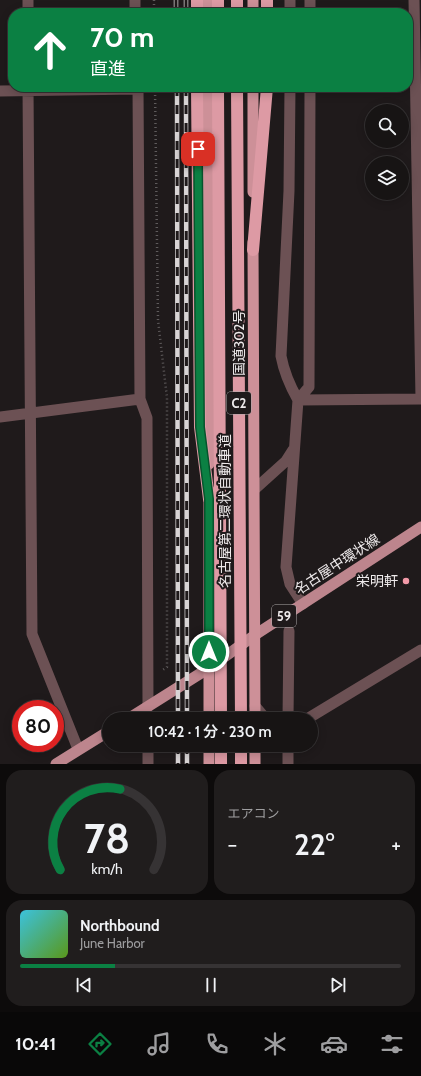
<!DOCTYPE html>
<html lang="ja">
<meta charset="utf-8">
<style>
body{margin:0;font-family:Cabin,"Noto Sans JP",sans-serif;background:#201d1d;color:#f1f3f6;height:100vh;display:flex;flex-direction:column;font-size:15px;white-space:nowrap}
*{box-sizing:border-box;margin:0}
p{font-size:13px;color:#9e9ea0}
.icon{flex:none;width:22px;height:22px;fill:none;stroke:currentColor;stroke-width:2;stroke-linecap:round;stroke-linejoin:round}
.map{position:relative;height:764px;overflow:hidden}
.drawer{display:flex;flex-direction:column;gap:6px;padding:6px;background:#0d0b0b;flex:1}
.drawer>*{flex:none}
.banner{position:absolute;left:8px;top:8px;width:405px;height:84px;border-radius:16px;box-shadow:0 2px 10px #0003,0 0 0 1px #363334;background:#0b8043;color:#fff;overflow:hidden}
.controls{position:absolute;left:365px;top:104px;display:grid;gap:8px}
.controls a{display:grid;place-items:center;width:44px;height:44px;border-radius:50%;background:#171414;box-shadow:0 2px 10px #0003,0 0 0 1px #363334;font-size:20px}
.speed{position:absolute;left:12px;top:700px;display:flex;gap:8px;font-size:20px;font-weight:700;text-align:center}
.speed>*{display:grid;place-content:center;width:52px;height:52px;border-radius:50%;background:#171414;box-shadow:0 2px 10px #0003,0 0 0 1px #363334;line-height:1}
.speed .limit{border:6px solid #d22;background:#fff;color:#111}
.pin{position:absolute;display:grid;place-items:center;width:34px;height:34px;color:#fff;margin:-17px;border-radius:8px;box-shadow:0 2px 6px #0006}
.me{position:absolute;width:44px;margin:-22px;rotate:0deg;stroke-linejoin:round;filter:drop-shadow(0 0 3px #0008)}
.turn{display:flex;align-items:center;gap:14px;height:84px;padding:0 16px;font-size:18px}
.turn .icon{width:52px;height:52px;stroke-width:2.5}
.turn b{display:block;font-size:28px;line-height:34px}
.big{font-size:30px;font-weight:600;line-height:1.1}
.drawer .tile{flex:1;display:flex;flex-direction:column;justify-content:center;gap:6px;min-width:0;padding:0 14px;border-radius:16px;background:#201d1d}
.drawer .dial{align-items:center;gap:0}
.dial svg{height:104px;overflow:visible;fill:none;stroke:#363334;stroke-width:7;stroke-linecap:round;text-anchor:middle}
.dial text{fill:#f1f3f6;stroke:none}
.song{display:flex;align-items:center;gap:12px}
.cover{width:48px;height:48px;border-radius:6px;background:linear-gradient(135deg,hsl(190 70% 55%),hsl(90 70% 35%))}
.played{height:4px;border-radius:2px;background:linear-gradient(90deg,#0b8043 25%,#363334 25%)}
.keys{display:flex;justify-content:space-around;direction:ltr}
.heat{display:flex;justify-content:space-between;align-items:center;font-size:22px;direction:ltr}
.drawer .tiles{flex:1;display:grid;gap:6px;grid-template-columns:1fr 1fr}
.tile:last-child{grid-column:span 2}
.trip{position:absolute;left:102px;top:712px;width:216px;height:40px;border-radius:20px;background:#171414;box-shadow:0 2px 10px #0003,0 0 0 1px #363334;font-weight:600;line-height:40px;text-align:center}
.menu{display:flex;height:64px;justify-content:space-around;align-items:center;background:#090808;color:#9e9ea0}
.menu .icon{width:28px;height:28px}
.menu .selected{color:#0b8043}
.menu b{font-size:18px;color:#f1f3f6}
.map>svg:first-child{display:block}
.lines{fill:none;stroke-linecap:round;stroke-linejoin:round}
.path{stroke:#5f5b5c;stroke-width:2.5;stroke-dasharray:1 3;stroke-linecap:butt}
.minor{stroke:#6c5154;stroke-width:11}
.primary{stroke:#bd858d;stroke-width:11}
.trunk{stroke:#cd9098;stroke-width:11}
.motorway{stroke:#dd9aa4;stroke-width:12}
.rail-casing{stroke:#d8d4d5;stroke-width:4.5}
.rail{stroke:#1f1a1b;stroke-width:3;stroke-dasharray:9;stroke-linecap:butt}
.route-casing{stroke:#07532c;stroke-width:10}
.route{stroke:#0b8043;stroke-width:7}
.poi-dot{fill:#f39aa8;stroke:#1f1a1b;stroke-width:1.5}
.labels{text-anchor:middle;stroke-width:4;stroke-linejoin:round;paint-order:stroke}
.shield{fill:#1f1a1b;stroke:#b0acad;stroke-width:1}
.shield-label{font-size:13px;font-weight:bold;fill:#eeeaeb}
.street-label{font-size:14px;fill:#eeeaeb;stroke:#1f1a1b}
.poi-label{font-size:14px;fill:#eeeaeb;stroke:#1f1a1b;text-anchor:end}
</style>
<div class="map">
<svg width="421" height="764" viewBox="0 0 421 764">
<rect width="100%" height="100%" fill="#1f1a1b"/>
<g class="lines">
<path class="path" d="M154,0V13
M155,87L158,320L167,398V667L161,671"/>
<path class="minor" d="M28,0V13
M135,0V13
M290,0V13
M414,0L421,399
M310,13V0
M28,87L32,634L78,749
M138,87L140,399L147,418L148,707
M290,87L289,191L281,356C284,372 290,386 298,400L286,567L290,584L303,604
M0,91L138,89
M298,400L309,387L310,87
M298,400L421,399
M0,417L140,399
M255,489L286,461L293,450
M255,706L266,719
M288,719L289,631
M307,719L421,650
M148,745V764
M288,764V745"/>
<path class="primary" d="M128,719L209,668L255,635L421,527
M56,764L109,731"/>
<path class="trunk" d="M207,0V13
M253,0V13
M208,87L209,464
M253,192V87
M253,242L255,719
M209,719V490
M209,745V764
M255,764V745"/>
<path class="motorway" d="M197,0V13
M218,0V13
M237,0V13
M267,0V13
M197,87L200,427L209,499
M218,87L221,719
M237,87L241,719
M253,250L267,87
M221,745V764
M241,745V764"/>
<defs>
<path id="rail" d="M176,0V13
M186,0V13
M177,87L178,719
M186,87L187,719
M178,745V764
M187,745V764"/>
</defs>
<use href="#rail" class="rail-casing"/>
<use href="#rail" class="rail"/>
</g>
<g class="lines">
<defs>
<path id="route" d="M198,149L200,427L209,499V652"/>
</defs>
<use href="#route" class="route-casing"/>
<use href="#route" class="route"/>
</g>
<circle class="poi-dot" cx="406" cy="581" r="4"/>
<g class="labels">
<g class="shield">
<rect x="227" y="392" width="24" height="22" rx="3"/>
<rect x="272" y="605" width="24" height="22" rx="3"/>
</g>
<g class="shield-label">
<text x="239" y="408">C2</text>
<text x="284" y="621">59</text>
</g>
<g class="street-label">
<text transform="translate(239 343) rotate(-90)" y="5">国道302号</text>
<text transform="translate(225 511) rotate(-90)" y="5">名古屋第二環状自動車道</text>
<text transform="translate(337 564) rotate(-33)" y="5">名古屋中環状線</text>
</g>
<g class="poi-label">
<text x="398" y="586">栄明軒</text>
</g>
</g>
</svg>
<div class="controls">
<a><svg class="icon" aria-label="search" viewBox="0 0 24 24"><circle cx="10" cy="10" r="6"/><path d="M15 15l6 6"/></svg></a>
<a><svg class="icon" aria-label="layers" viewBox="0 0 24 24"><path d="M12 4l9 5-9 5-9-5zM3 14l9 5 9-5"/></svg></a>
</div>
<div class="speed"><div class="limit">80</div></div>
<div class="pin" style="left:198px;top:149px;background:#d93025"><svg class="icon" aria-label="arrive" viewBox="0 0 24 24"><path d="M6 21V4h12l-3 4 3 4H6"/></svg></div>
<svg class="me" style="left:209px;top:652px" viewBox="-20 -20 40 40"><circle r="17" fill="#0b8043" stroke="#fff" stroke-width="3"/><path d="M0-11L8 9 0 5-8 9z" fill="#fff"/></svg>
<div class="trip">10:42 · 1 分 · 230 m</div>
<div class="banner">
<div class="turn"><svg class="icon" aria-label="ahead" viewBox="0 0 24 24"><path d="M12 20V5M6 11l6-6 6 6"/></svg><div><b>70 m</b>直進</div></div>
</div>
</div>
<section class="drawer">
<div class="tiles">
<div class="tile dial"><svg viewBox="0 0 100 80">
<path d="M14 69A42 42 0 1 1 86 69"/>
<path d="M14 69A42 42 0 0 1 60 7" stroke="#0b8043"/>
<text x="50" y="56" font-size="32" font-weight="700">78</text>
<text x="50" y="72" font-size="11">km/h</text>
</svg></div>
<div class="tile"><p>エアコン</p>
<div class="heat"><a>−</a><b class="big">22°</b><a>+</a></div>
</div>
<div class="tile">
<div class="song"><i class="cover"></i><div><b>Northbound</b><p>June Harbor</p></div></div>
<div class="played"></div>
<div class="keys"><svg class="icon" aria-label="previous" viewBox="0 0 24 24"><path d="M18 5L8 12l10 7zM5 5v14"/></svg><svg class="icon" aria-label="pause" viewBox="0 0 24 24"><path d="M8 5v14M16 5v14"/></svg><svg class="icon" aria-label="next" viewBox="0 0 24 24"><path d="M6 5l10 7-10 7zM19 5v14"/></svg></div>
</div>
</div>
</section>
<nav class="menu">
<b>10:41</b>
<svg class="icon selected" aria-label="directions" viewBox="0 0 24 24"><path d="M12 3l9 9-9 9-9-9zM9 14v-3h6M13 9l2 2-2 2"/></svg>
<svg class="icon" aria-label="music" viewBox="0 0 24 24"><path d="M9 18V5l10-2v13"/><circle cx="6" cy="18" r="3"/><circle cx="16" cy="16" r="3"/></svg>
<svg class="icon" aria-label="phone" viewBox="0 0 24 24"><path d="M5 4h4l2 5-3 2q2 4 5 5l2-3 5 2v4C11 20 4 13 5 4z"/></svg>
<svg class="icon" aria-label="climate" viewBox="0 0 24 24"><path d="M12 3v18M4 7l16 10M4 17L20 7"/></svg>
<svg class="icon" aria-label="car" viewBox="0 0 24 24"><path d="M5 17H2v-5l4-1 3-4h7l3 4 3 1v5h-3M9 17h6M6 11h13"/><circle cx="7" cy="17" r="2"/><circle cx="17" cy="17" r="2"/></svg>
<svg class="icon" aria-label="filters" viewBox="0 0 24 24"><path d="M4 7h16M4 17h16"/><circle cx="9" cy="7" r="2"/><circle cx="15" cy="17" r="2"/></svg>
</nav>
